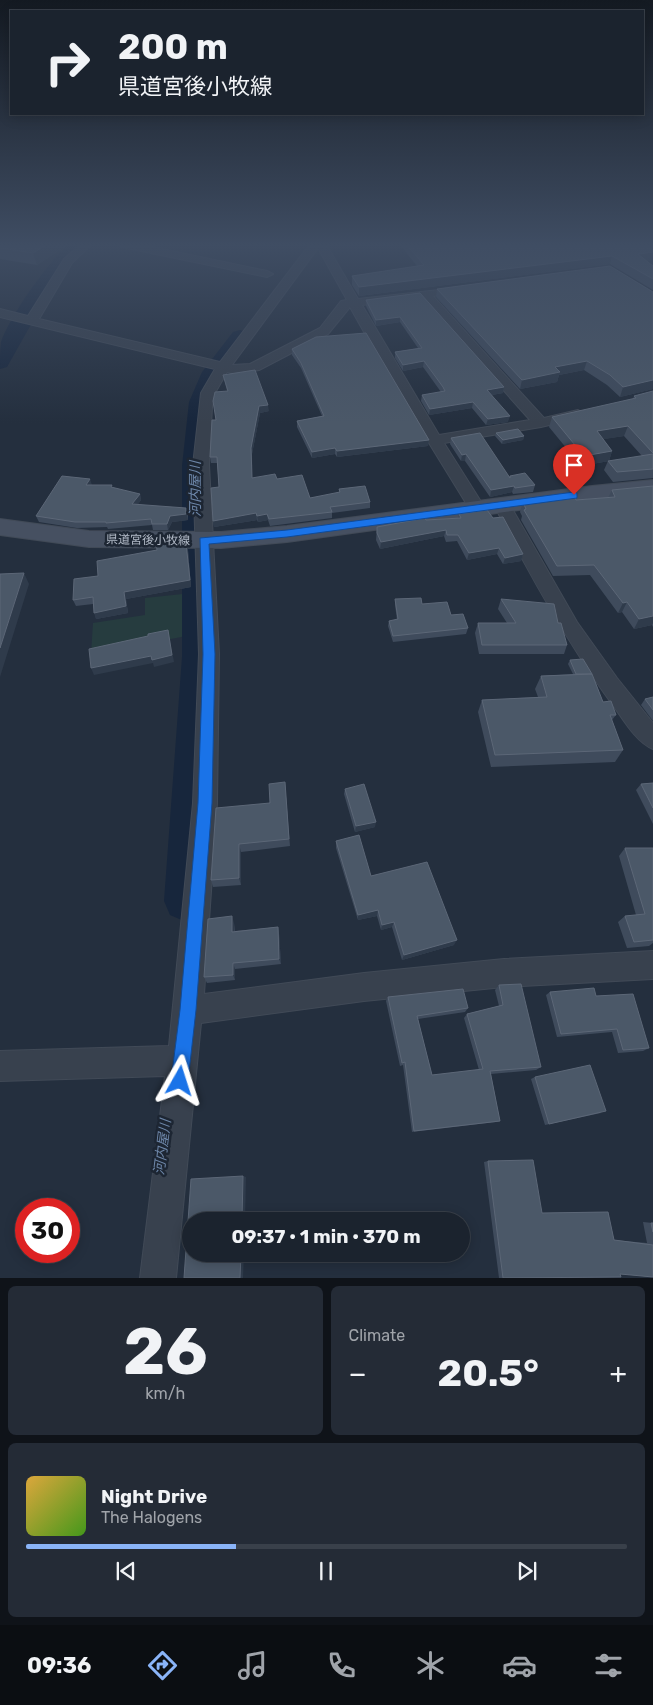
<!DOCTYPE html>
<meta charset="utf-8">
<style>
body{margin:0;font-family:Rubik,"Noto Sans JP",sans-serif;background:#242b36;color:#f1f3f6;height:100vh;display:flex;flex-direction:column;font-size:19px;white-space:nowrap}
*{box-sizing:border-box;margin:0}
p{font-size:16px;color:#a0a4aa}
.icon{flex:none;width:28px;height:28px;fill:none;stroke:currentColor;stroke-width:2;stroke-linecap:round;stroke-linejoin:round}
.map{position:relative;height:1278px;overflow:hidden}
.panel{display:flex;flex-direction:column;gap:8px;padding:8px;background:#0f1319;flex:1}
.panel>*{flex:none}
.hud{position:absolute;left:10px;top:10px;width:634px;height:105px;border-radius:0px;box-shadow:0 2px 12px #0003,0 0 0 1px #39404a;background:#1b232e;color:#f1f3f6;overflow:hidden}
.speed{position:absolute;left:15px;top:1198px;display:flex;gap:10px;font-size:25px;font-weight:700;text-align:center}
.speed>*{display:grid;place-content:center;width:65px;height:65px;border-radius:50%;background:#1b232e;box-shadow:0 2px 12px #0003,0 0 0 1px #39404a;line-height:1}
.speed .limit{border:8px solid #d22;background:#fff;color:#111}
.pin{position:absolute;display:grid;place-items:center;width:42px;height:42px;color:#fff;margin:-51px -21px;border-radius:50% 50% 50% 0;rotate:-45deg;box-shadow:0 0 5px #0007}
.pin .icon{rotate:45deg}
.me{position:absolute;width:55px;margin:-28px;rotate:6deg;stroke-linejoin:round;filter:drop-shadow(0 0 4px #0008)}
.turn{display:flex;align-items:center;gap:18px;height:105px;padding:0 25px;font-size:22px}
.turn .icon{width:65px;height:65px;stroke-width:2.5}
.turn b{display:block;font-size:35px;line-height:42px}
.big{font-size:38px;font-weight:700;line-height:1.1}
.panel .tile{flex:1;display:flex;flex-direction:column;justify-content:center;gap:8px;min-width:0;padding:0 18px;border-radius:8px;background:#242b36}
.panel .dial{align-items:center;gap:0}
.dial b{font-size:65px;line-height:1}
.song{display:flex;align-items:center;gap:15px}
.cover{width:60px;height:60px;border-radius:8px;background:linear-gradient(135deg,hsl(40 70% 55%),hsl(100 70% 35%))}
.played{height:5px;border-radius:2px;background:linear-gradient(90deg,#8ab4f8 35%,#39404a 35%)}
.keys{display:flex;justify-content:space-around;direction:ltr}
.heat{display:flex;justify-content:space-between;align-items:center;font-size:28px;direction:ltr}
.panel .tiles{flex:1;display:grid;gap:8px;grid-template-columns:1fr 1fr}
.tile:last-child{grid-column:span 2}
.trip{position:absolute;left:182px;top:1212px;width:288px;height:50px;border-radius:25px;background:#1b232e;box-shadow:0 2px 12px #0003,0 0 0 1px #39404a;font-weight:700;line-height:50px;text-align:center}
.dock{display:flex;height:80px;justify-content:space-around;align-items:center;background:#0b0e12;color:#a0a4aa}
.dock .icon{width:35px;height:35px}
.dock .selected{color:#8ab4f8}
.dock b{font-size:22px;color:#f1f3f6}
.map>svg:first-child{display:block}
.green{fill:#263c3f}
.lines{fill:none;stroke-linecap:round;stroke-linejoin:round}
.river{fill:#17263c;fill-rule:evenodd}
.street-casing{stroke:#414a57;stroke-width:2}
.secondary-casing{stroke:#414a57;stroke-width:2}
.street{fill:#38414e;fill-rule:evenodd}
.secondary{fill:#465061;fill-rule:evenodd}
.wall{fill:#3f4b5c}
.shaded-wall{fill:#2f3b4b}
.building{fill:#4b5868;stroke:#5c6777}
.route{fill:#1a73e8;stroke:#114b97}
.labels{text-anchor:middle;stroke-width:5;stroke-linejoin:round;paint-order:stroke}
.street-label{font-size:12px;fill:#b4bcc9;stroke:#1d2633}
.water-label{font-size:14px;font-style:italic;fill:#6d86a8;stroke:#1d2633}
</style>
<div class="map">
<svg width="653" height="1278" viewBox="0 0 653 1278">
<rect width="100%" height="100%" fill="#242f3e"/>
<path class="green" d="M192,593V635L91,654L93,623L145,615V598Z"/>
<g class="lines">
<path class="river" d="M69,244H87L55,282L7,367L0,369C0,361 0,350 1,342C10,316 48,262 69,244Z
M240,330L247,332L250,336L223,373L211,402L206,466L214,657L204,901L198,915L184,921L170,915L164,901L182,657V466L189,402L202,372L233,332Z"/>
<defs>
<path id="street" d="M81,244H92L72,263L39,319L220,362L310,244H326L358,299L466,287V291L433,296L544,418L578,410L585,414L583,417L541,427L444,443L485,508L483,512H471L469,508L397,391L350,307L328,334L259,370L236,374L227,372L215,393L212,407L209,465L219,654L217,803L204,994L364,973L504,959L653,951V979L504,987L364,1001L201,1023L176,1278H140L165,1076L0,1081V1051L169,1046L193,803L199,654L193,465L201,393L215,369L0,317V309L28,316L64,259ZM318,248L347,300L341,301L320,328L250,364L232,365ZM421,298L530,420L439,435L362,305Z
M117,244H138L267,271L273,274L267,277L122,247Z
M502,499L508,501L510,505L577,622L617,678L653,723V749C638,743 626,724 617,711C569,646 530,576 494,505L496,501Z"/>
<path id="secondary" d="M653,480V494L592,500L287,542L221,548L89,547L0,535V519L89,531L221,532L287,526L592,486Z"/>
</defs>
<use href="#street" class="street-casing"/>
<use href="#secondary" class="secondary-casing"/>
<use href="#street" class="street"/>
<use href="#secondary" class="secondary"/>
</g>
<path class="wall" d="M0,244H69L37,265L0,259Z
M399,244H653V248H650L652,260L646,261L653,266V290L610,264L359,296L352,285V276L417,266Z
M437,289L653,292V389L620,397L607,385L584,370L559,375L557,382L520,389L436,297Z
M420,293L504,387L503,393L492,395L508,422L486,425L472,408L429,415L421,401L422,395L441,392L423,367L403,371L395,358V352L418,348L400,322L376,326L366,306V300Z
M292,349L429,440L428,446L337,457L335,454L312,458L297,427V421L322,416L301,368L292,355Z
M223,375L269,411L260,413L252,454V478L277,479L310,498L339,493V489L370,502V508L332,513V518L270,526L268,520L258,522L257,520L214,527L213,521L219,487L217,463H211L210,457L216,420L227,391Z
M653,391V478L613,482L604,470L608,461L642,456L624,436L603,439L612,451L609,461L581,466L549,427L552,417L633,399L634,396Z
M496,433L524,436L523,440L502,444L495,436Z
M451,438L510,477L535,485L533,492L513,494L512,492L490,497L465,461H461L450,444Z
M92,485L112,488L140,494L141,500L138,504L188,514V520L172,522L168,530H153L152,525L108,529L107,527L77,528L39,522L36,516Z
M653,486V627L652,625L634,629L622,612L618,613L590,575L553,576L521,520L522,516L520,512L523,502L608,498L612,490Z
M459,514L493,518L523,554L521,561L503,564L497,554L467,560L457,541L446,542L444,536L380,549L376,540L377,527L426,520L458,518Z
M186,543L188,550L191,587L126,599L128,613L96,619L93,604L76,606L73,600L98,576L157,550Z
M395,599L422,604L451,615L468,628L466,634L393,642L388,626L389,621L397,620L395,605Z
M501,599L558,623L567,645L564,654H479L475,633L478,623H507L498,609Z
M570,660L595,681L603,702L616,715L612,720L623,750L615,762L491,767L478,712L482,700L538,697L535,689L541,676L573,674L568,664Z
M653,697V721L641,705L645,699Z
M285,782L290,846L241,852V885L213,887L211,880Z
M653,783V824L636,790L641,784Z
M345,789L375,827L355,832L344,794Z
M336,841L371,876L454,945L402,960L392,927L381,930L377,916L358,920L336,848Z
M625,848H653V943L649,946L627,948L618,922L625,916L636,915L619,856Z
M234,923L235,931L278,927L279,933L281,964L235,969V980L207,983L204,977Z
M499,985L541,1067L536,1070L491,1074L500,1121L496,1122L412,1132L403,1065L400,1066L386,1001L388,997L468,1008L465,1012L418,1019L432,1075L479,1070L464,1018L467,1014L499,1006L495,990Z
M550,992L596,996L649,1048L643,1051L618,1053L612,1032L557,1037L546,995Z
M535,1077L601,1113L545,1125L531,1079Z
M488,1161L542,1213L608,1212L614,1240L647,1243L643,1222L653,1223V1277L620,1274L621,1277L499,1278L484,1162Z"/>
<path class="shaded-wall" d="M48,244H69L37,265L33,253Z
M640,244H653V248L638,250Z
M653,252L652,260L635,263L638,254Z
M612,256L610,264L359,296V287Z
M400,317V322L376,326V320Z
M424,361L423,367L403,371V365Z
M587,361L584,370L559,375L557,382L520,389L522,380L555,367Z
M653,380V389L620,397L623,387Z
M504,387L503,393L486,396L487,390Z
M473,402L472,408L429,415L430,409Z
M268,405L269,411L260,413L252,454L253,484L251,448L259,406Z
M510,416L508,422L486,425L488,419Z
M628,426L624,436L593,441L597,431Z
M524,436L523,440L502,444L503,440Z
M429,440L428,446L337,457V451Z
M335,448V454L312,458V452Z
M612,451L609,461L581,466L584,456Z
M466,454L465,461H461L462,455Z
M90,479L92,485L88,491L86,485Z
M514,486L512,492L490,497L491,490Z
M140,494L141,500L134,510L132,504Z
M186,508L188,520L172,522L168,530L167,524L170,516Z
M256,513L257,520L214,527L213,521Z
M267,514L268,520L258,522L257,516Z
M446,530L444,536L380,549L381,542Z
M186,543L188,550L191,587L126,599L128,613L96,619L94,613L124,592Z
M499,548L497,554L467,560L469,553Z
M523,554L521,561L503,564L505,558Z
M24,573L29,584L0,677V648Z
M627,602L622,612L618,613L623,603Z
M653,616V623L652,625L634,629L639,619Z
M168,630L174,662L154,667L153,663L94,675L91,668Z
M376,822L375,827L355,832L356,826Z
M239,844L241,852V885L239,878Z
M378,910L377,916L358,920V915Z
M232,916L234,923L235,938L232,932Z
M394,922L392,927L381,930L382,925Z
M278,927L279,933L281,964L279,959Z
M457,940L454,945L402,960L404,955Z
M233,963L235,969V980L233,975Z
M243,1176L246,1177L245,1221H242Z
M241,1254H244L243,1278H240Z"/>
<path class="building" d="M0,244H48L33,253L0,248Z
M406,244H645L653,250V252L638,254L653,266V279L612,256L359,287L352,276L424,265Z
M610,266L653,292V380L623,387L610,375L587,361L555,367L560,372L522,380L437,289Z
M420,293L504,387L487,390L510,416L488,419L473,402L430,409L422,395L445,391L443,387L424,361L403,365L395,352L422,348L400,317L376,320L366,300Z
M366,333L429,440L337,451L335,448L312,452L297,421L324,416L301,363L292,349L316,337Z
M255,370L268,405L259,406L251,448L252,478L275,474L277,479L302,475L310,498L340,492L339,489L365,486L370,502L330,507L332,512L269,519L267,514L257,516L256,513L213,521L211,488L219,487L217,457H210L212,420H216L213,401L215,392L228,391L223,375Z
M653,391V453L628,426L597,431L612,451L584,456L552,417L636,398L634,396Z
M518,429L524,436L503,440L496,433Z
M480,433L510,478V476L525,473L535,485L515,488L514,486L491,490L466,454L462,455L451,438Z
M653,454V469L617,472L608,461Z
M62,476L90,479L86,485H112L111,487L140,494L132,504L186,508V514L170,516L167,524H152L151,519L106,523V522H75L36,516Z
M653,486V616L639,619L627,602L623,603L594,565L557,566L524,510L526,509L523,502L574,495L576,500L615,497L612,490Z
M487,510L493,518L503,517L523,554L505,558L499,548L469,553L458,535H447L446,530L381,542L377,533V527L425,518L426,520L461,518L459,514Z
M156,543H186L190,580L124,592L126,606L94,613L93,597L73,600L74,579L98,576L97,561L157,550Z
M24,573L0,648V574Z
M421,598L422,604L447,602L451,615L463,614L468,628L393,636L389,621L398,619L395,599Z
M501,599L554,604L558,623H561L567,645H482L478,623H516Z
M168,630L172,655L152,660L151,656L91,668L89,649L148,636V634Z
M583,659L592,674H576L570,660Z
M592,674L603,702L611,701L616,715H610L623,750L495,755L482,700L547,697L541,676Z
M653,697V710L645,699Z
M285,782L289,839L239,844V878L211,880L216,808L270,803L269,784Z
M653,783V808L641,784Z
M364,784L376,822L356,826L345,789Z
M359,835L371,876L427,862L457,940L404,955L394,922L382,925L378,910L358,915L336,841Z
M625,848H653V940L634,942L625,916L645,914Z
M232,916V932L278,927L279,959L233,963V975L204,977L208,919Z
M521,984L541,1067L490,1071L500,1121L414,1131L405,1062L402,1063L388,997L463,989L468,1008L417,1016L432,1075L483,1069L467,1014L503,1005L499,985Z
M594,988L596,996L633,994L649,1048L623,1050L617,1029L561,1034L550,992Z
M590,1065L606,1111L549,1124L535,1077Z
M533,1160L542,1213L608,1212L614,1240L653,1245V1277L620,1274L621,1277L503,1278L488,1161Z
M243,1176L242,1221H191V1254H241L240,1278H184L191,1179Z
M651,1223H653V1232Z"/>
<linearGradient id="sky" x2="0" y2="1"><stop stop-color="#141a22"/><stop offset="0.58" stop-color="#3f4d63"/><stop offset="1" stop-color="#3f4d63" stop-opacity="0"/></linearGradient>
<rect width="653" height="423" fill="url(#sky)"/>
<path class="route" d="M574,492L577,493V498L287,537L209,544L215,654L212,803L196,1010L188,1081L186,1087L180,1090L173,1087L171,1081L180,1010L198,803L203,654L200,538L287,530Z"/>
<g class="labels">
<g class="street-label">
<text transform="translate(148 540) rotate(1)" y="4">県道宮後小牧線</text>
</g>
<g class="water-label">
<text transform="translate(195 489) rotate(-90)" y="5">河内屋川</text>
<text transform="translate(162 1147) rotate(-83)" y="5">河内屋川</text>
</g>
</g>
</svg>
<div class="speed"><div class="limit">30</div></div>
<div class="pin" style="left:574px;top:495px;background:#d93025"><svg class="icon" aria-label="arrive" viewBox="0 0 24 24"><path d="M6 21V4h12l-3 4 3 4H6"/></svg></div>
<svg class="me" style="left:180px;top:1081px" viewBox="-20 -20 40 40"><path d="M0-17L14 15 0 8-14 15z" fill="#1a73e8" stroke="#fff" stroke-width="4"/></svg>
<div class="trip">09:37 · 1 min · 370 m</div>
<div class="hud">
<div class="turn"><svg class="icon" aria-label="right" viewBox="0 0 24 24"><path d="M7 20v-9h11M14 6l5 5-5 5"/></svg><div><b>200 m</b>県道宮後小牧線</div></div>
</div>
</div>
<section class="panel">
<div class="tiles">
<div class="tile dial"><b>26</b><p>km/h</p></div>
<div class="tile"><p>Climate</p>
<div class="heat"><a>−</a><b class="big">20.5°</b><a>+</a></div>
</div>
<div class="tile">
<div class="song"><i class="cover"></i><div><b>Night Drive</b><p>The Halogens</p></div></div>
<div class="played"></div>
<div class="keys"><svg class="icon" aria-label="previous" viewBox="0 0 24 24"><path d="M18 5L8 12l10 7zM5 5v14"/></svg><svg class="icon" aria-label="pause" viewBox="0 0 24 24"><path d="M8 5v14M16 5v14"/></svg><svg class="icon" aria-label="next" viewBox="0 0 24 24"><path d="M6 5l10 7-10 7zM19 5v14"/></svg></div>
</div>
</div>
</section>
<nav class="dock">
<b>09:36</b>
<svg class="icon selected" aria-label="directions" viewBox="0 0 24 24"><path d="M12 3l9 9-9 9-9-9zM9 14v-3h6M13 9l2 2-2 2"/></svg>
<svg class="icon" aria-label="music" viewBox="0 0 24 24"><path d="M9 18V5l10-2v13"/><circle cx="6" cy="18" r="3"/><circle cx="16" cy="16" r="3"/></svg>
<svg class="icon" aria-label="phone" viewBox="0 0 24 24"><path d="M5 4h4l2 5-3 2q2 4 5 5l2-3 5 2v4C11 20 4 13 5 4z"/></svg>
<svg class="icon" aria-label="climate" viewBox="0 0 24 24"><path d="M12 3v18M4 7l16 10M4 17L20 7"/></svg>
<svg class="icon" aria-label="car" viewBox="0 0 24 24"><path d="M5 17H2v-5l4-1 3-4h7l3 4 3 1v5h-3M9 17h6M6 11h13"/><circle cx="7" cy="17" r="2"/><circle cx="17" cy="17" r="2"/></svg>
<svg class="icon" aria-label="filters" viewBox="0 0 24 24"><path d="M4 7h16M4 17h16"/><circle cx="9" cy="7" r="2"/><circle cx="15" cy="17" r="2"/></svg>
</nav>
